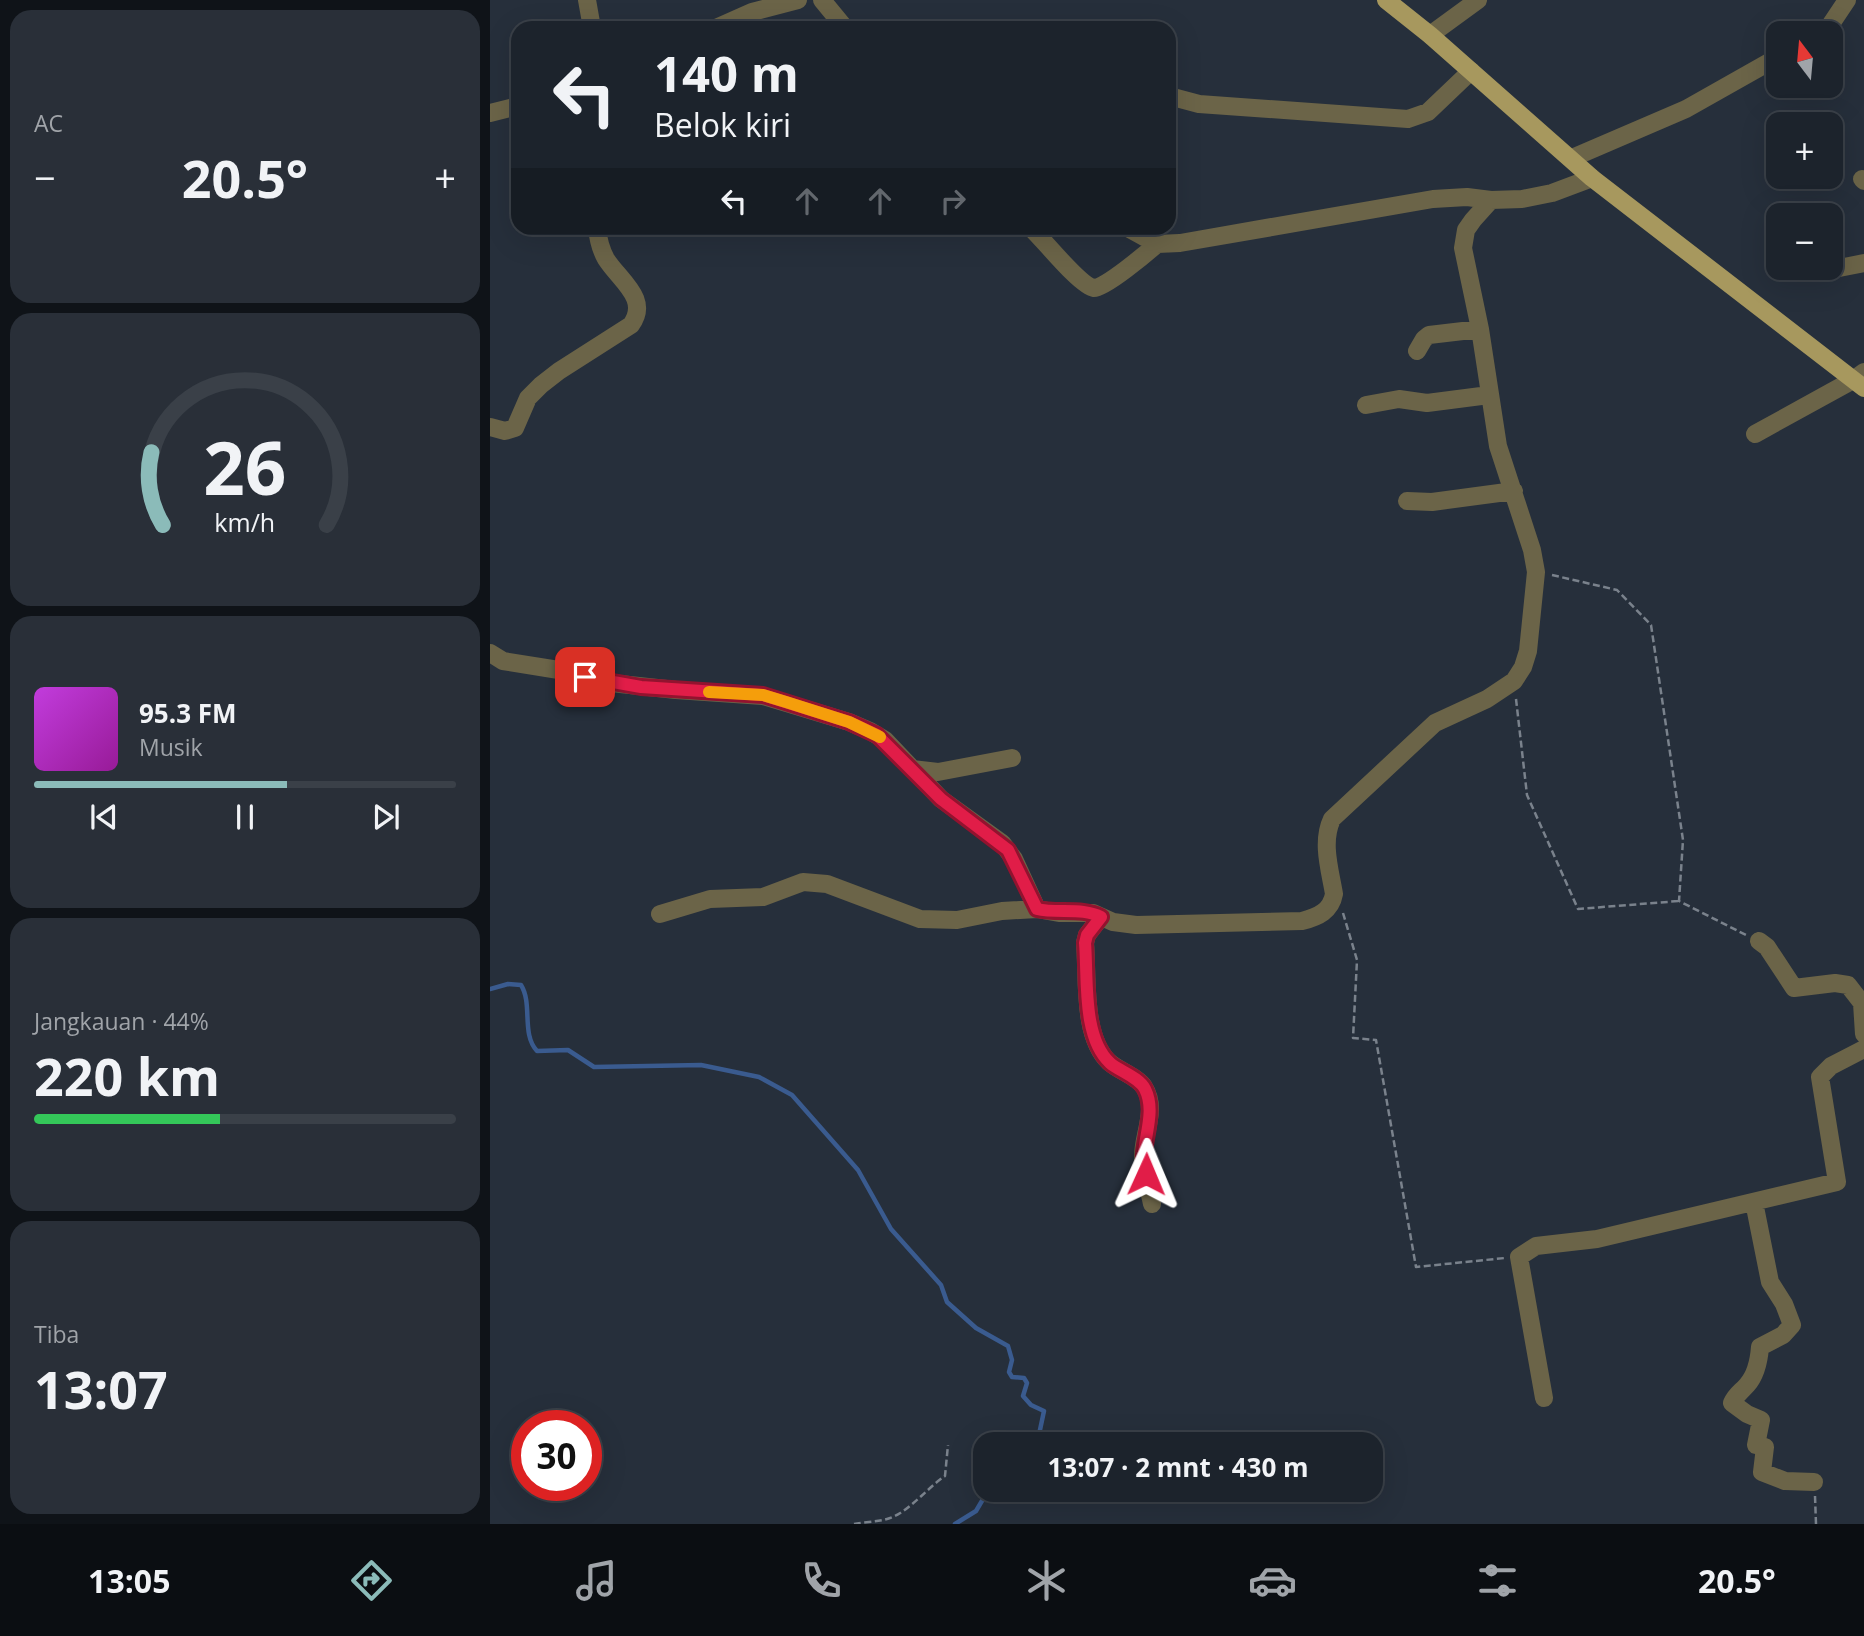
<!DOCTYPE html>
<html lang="id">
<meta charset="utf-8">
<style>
body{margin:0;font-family:"Open Sans",sans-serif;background:#292f38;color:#f1f3f6;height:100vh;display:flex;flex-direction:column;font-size:26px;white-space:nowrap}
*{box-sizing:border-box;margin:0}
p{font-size:23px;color:#a0a4a9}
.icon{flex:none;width:38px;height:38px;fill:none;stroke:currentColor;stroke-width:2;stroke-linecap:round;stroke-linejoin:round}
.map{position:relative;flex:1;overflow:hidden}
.panel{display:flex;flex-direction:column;gap:10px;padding:10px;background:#0f1318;width:490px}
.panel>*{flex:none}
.top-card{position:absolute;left:21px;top:21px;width:665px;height:214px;border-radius:21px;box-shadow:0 7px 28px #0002,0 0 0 2px #3a4048;background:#1c232c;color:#f1f3f6;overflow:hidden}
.needle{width:46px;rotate:344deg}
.controls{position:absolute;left:1276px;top:21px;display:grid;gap:14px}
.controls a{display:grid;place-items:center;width:77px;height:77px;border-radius:14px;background:#1c232c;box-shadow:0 7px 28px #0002,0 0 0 2px #3a4048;font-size:35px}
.speed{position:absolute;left:21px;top:1410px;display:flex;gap:14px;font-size:35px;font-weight:700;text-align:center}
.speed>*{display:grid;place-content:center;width:91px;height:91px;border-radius:50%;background:#1c232c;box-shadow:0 7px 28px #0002,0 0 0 2px #3a4048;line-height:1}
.speed .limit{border:10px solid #d22;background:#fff;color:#111}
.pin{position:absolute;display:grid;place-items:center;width:60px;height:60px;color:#fff;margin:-30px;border-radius:14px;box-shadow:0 4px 10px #0006}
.me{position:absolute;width:77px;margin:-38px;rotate:1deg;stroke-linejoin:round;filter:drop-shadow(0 0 5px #0008)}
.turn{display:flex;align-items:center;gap:24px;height:147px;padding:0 28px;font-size:32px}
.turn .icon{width:91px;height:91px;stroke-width:2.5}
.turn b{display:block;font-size:49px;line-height:60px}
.lanes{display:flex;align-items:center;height:66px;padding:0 28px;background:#0003;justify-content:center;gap:35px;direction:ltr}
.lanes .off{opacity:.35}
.big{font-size:52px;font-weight:700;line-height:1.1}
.panel .tile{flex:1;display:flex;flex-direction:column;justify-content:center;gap:10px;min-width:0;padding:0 24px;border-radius:21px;background:#292f38}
.panel .dial{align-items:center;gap:0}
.dial svg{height:182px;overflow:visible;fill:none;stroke:#3a4048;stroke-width:7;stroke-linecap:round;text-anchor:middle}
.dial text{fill:#f1f3f6;stroke:none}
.song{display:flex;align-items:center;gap:21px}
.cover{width:84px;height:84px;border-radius:10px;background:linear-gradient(135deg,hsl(290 70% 55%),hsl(300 70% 35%))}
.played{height:7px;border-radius:4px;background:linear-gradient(90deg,#8bbbb9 60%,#3a4048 60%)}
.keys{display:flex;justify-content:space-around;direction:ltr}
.heat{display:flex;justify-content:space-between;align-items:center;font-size:38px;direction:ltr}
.charge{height:10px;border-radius:5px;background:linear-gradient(90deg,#34c759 44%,#3a4048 0)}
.trip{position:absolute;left:483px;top:1432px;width:410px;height:70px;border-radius:21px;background:#1c232c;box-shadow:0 7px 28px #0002,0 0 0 2px #3a4048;font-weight:700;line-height:70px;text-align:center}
.menu{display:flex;height:112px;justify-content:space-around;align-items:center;background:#0b0e12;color:#a0a4a9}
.menu .icon{width:49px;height:49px}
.menu .current{color:#8bbbb9}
.menu b{font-size:32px;color:#f1f3f6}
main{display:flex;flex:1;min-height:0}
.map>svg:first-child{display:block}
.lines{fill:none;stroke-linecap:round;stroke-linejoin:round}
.stream{stroke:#3a5b8f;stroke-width:4.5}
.path{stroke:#7a828c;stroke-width:2.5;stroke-dasharray:7 3.5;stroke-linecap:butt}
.minor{stroke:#6b6448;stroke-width:18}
.major{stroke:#a7985e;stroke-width:18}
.route-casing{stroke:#92132f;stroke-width:18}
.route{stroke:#e11d48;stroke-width:12}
.slow{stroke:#f59e0b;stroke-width:12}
</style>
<main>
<section class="panel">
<div class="tile"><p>AC</p>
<div class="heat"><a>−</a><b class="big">20.5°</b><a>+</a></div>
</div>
<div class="tile dial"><svg viewBox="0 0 100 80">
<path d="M14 69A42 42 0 1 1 86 69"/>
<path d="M14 69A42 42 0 0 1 9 37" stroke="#8bbbb9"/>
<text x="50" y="56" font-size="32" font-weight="700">26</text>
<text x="50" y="72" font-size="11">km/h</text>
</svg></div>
<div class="tile">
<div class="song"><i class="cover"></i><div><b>95.3 FM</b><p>Musik</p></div></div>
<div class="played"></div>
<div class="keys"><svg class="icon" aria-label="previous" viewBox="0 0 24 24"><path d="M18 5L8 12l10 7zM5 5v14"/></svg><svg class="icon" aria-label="pause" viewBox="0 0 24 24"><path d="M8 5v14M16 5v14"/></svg><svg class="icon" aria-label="next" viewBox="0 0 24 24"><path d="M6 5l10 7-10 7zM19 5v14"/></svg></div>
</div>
<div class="tile"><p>Jangkauan · 44%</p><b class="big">220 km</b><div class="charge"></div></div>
<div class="tile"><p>Tiba</p><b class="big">13:07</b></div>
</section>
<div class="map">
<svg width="1374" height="1524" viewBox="0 0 1374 1524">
<rect width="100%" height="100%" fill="#262f3b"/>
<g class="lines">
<path class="stream" d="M0,989L18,984L31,985C43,1004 31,1034 47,1051L78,1050L104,1067L211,1065L269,1077L302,1095L368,1170L401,1229L451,1285L457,1302L486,1328L518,1346L522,1360L519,1372L522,1377L534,1378L537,1383L533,1396L541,1405L554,1411L547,1444
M465,1524L486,1511L499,1489"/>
<path class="path" d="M1062,575L1127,590L1161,625L1193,840L1189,901L1256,935
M1026,699L1037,795L1088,909L1189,901
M853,913L867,960L863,1038L886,1040L926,1267L1015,1258
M1325,1496L1326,1524
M364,1524C374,1522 386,1522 397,1519C417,1514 437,1488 455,1476L458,1445"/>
<path class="minor" d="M97,0L102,28
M332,0L355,28
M226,28L262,12L308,0
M1335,33L1357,0
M940,35L988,0
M679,96L709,104L918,119L938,112L981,71
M0,113L28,106
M1082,158L1196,109L1288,57
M1372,179L1374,181
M541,228C553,239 590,286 604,288C614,289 658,252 667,244
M638,228L667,244L690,243L943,199L977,197L1001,200L1032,199L1062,193L1102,178
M1344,269L1374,263
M927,351L934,339L939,335L990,329
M876,405L909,399L937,403L999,395
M0,427L15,431L25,428L38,398L51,385L69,371L141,325C160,299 130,281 116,259C111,250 108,238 107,228
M1265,434L1363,380L1374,372
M917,501L942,502L1024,491
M0,653L13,661L75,671L121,683L186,690L273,696L359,722L380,731L395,740L451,799L512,843L524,859L547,909
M422,769L448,772L522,758
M170,914L220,899L273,897L313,882L337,884L430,919L467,920L512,911L547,909L569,913H603L623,922L646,925L812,921C828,917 841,911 844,894C840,870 831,842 842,819L945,723L997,699L1024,681L1033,667L1038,651L1046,572L1042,550L1008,446L990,329L973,248L976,230L983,220L1001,200
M611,917L597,935L595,943C598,978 592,1036 619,1062C629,1071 648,1077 654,1087C668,1109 653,1134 653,1156C653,1172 659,1189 662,1204
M1269,941L1277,947L1304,988L1345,983L1358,985L1372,1003L1374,1034
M1264,1202L1280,1282L1294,1304L1302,1325L1293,1335L1270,1347C1269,1360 1266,1375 1257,1385C1251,1392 1246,1394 1242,1403L1257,1414L1271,1420L1266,1445L1275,1447L1272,1472L1295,1481L1324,1482
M1054,1398L1029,1257L1046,1246L1107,1239L1347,1182L1330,1077L1341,1066L1374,1049"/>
<path class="major" d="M896,0L940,35L1102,178L1374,388"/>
</g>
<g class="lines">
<defs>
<path id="route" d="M95,677L151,687L273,695L359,722L387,735L451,799L518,850L547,909C567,914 593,907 611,917L597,935L595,943C598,978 592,1037 620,1063C629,1071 649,1077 655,1089C665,1109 656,1131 654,1153C653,1160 655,1167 656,1174"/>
</defs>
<use href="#route" class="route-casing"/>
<use href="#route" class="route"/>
<path class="slow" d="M219,692L273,695L296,702L359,722L390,737"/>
</g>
</svg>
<div class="controls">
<a><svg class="needle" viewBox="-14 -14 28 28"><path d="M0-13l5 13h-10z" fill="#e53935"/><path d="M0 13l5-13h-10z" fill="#a0a4a9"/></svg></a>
<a>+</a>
<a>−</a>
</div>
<div class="speed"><div class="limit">30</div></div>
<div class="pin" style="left:95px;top:677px;background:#d93025"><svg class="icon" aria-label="arrive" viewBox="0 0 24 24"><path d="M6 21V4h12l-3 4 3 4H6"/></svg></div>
<svg class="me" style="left:656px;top:1174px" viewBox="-20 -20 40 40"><path d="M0-17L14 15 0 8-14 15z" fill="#e11d48" stroke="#fff" stroke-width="4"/></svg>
<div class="trip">13:07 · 2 mnt · 430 m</div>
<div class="top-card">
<div class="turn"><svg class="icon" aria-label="left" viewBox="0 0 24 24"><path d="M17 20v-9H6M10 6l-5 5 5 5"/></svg><div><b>140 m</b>Belok kiri</div></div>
<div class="lanes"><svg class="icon" aria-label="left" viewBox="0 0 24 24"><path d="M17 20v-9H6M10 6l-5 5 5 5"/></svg><svg class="icon off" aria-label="ahead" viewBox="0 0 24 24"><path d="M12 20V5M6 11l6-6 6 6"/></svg><svg class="icon off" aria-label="ahead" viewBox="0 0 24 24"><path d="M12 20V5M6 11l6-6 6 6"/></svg><svg class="icon off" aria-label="right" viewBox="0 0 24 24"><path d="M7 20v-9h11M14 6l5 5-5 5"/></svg></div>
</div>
</div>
</main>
<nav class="menu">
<b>13:05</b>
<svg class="icon current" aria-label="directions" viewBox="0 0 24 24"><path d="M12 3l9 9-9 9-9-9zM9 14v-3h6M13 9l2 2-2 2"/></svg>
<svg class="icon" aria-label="music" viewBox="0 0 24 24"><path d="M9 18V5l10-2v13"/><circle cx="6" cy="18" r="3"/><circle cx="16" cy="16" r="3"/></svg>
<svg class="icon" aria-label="phone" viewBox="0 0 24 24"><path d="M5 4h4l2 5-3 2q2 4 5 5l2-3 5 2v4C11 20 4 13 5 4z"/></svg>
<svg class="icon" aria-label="climate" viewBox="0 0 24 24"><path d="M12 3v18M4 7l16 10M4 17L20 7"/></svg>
<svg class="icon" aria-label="car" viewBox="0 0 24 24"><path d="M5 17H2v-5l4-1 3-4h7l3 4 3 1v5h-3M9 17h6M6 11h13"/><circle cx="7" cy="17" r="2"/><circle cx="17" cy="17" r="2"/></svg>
<svg class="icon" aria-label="filters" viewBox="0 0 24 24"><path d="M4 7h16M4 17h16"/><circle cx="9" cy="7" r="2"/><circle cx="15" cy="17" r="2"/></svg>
<b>20.5°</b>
</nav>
